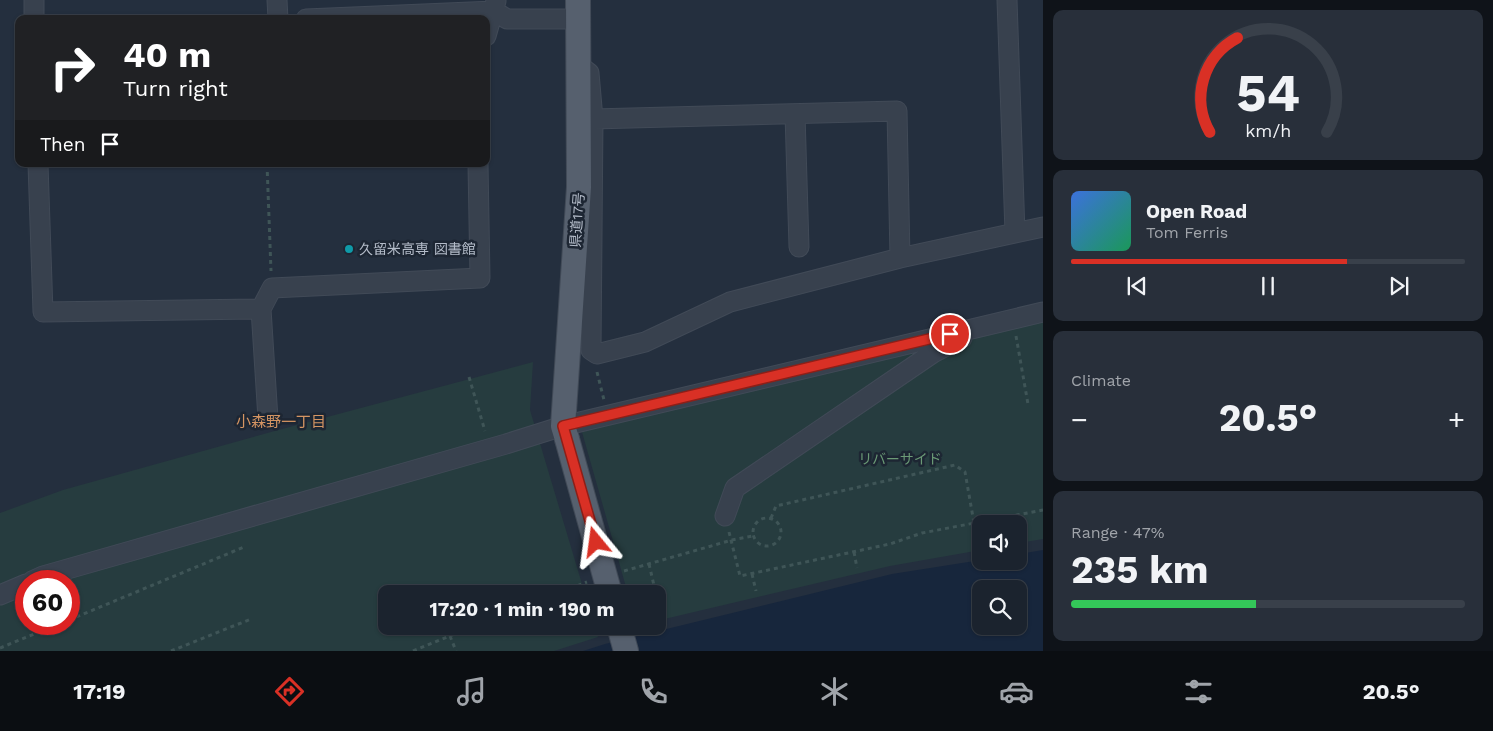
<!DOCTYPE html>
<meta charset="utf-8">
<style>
body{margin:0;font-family:"Work Sans","Noto Sans JP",sans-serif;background:#282f3a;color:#f1f3f6;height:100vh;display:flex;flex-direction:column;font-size:19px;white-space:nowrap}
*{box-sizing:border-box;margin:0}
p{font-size:16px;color:#a0a4aa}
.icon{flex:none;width:28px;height:28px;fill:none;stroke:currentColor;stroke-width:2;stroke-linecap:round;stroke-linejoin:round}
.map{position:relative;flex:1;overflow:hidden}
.drawer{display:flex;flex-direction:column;gap:10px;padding:10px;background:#0f1319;width:450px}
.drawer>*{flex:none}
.top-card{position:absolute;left:15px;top:15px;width:475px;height:152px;border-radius:10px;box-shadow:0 1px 4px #0004,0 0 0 1px #39404a;background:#202124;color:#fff;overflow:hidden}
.controls{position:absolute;left:972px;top:515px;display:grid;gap:10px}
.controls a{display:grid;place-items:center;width:55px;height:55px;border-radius:10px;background:#1b232e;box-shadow:0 1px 4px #0004,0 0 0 1px #39404a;font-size:25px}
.speed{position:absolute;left:15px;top:570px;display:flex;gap:10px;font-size:25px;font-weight:700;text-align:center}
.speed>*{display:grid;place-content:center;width:65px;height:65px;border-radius:50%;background:#1b232e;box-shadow:0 1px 4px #0004,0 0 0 1px #39404a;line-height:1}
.speed .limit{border:8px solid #d22;background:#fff;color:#111}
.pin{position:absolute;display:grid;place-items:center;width:42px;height:42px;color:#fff;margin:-21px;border:2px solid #fff;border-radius:50%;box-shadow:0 1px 5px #0007}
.me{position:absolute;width:55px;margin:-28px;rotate:344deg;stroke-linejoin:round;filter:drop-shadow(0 0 4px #0008)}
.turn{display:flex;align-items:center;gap:18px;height:105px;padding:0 25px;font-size:22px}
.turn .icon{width:65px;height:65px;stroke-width:2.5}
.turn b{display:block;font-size:35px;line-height:42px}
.then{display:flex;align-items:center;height:48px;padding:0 25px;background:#0003;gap:10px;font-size:19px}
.big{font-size:38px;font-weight:700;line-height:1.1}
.drawer .widget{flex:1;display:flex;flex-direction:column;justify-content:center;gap:8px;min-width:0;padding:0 18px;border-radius:10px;background:#282f3a}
.drawer .dial{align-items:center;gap:0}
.dial svg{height:130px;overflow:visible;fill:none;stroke:#39404a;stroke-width:7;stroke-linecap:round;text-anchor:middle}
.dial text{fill:#f1f3f6;stroke:none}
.song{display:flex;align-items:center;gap:15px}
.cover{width:60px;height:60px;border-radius:8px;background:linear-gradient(135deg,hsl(220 70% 55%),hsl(150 70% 35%))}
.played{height:5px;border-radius:2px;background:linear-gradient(90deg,#d93025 70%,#39404a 70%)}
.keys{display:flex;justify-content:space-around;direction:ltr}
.heat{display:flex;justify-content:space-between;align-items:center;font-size:28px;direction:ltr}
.charge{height:8px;border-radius:4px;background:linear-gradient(90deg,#34c759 47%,#39404a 0)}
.trip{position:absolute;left:378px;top:585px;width:288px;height:50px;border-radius:10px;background:#1b232e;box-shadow:0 1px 4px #0004,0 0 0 1px #39404a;font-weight:700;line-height:50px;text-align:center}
.tab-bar{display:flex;height:80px;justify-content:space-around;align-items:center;background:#0b0e12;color:#a0a4aa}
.tab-bar .icon{width:35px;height:35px}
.tab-bar .on{color:#d93025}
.tab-bar b{font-size:22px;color:#f1f3f6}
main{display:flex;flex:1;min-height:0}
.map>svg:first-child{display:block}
.green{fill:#263c3f;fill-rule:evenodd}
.water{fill:#17263c;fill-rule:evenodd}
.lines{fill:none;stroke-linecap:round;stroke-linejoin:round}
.minor-casing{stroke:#414a57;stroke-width:21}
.major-casing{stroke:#414a57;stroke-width:26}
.path{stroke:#3f5557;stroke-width:3;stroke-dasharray:4 4;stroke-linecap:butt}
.minor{stroke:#38414e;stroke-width:19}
.major{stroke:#56606e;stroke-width:24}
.major-bridge-casing{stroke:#414a57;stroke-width:26;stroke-linecap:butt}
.major-bridge{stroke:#56606e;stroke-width:24}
.route-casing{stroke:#8d1f18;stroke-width:12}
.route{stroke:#d93025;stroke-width:9}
.culture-dot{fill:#0f9aa8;stroke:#1d2633;stroke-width:2}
.labels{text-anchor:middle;stroke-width:5;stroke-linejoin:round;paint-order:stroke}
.street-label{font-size:14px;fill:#b4bcc9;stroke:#1d2633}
.poi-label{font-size:14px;fill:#b4bcc9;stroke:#1d2633;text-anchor:start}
.park-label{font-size:14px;fill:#6b9a76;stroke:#1d2633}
.neighbourhood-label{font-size:15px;fill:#d59563;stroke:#1d2633}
</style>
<main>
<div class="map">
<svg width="1043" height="651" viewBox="0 0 1043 651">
<rect width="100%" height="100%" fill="#242f3e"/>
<path class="green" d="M1043,321V539L1019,543V524H981V550L890,566L656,621V594H628L582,432L996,329Z
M533,362L530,410L585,594H386V626H595L598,637L554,651H0V513L63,490L271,432ZM26,581H69V624H26Z"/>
<path class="water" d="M1043,550V651H583L605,644L892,574L981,560V561H1019V554ZM981,589H1019V626H981Z"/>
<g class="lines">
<defs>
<path id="minor" d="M34,0V19
M277,0L278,19
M306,19L494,11L507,19H578
M486,36L496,1
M581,67L589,73L593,119L591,350L597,354L645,342L730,302L900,258L1015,233L1007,0
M795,114L799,247
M593,119L897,111L900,258
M38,164L43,312L261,309L272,288L480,278L478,164
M1015,233L1043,227
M261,309L268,419
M725,516L735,488L933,353L962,338
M32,581L43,576L506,444L563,426L1043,312
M0,595L26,584"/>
<path id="major" d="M567,439L563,426L579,187L578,0
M619,626L626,651"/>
</defs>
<use href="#minor" class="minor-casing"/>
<use href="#major" class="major-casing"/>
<path class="path" d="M267,164L271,271
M1016,336L1028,404
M597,372L604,400
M469,377L485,431
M753 532a14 14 0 1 1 28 0a14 14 0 1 1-28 0Z
M771,518L776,506L955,465L965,472L974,523
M729,532L740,576L890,544L922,533L1043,510
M854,552L857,568
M649,564L656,594
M624,571L732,540L753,536
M752,574L756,591
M555,594L587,582
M656,595L661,615
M69,620L244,547
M450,636L456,651
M0,648L59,624
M171,651L251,619
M413,651L474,626"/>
<use href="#minor" class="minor"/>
<use href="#major" class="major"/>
<defs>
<path id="major-bridge" d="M567,439L610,594"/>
</defs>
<use href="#major-bridge" class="major-bridge-casing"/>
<use href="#major-bridge" class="major-bridge"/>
</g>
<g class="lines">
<defs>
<path id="route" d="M596,542L563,426L950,334"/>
</defs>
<use href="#route" class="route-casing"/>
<use href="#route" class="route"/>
</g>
<circle class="culture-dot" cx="349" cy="249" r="5"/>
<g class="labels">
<g class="street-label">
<text transform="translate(577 220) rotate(-86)" y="5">県道17号</text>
</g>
<g class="poi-label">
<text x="359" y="254">久留米高専 図書館</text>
</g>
<g class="park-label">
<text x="900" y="464">リバーサイド</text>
</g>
<g class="neighbourhood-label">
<text x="281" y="427">小森野一丁目</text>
</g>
</g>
</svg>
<div class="controls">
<a><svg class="icon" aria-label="sound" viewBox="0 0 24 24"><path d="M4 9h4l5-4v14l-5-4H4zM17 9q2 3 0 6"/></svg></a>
<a><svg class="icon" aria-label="search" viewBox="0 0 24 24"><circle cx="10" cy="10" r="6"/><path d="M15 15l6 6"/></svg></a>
</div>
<div class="speed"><div class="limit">60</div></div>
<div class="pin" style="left:950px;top:334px;background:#d93025"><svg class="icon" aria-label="arrive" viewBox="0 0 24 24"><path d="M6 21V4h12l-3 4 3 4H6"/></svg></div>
<svg class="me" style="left:596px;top:542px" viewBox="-20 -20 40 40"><path d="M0-17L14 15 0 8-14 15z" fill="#d93025" stroke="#fff" stroke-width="4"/></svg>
<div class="trip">17:20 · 1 min · 190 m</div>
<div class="top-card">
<div class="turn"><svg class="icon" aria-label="right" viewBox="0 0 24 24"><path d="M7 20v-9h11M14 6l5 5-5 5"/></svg><div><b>40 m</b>Turn right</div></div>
<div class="then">Then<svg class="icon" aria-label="arrive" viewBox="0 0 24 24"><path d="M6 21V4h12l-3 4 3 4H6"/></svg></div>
</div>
</div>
<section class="drawer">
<div class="widget dial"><svg viewBox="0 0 100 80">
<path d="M14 69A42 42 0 1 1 86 69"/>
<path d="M14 69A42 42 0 0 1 31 11" stroke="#d93025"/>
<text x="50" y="56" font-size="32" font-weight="700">54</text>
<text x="50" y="72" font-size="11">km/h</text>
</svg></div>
<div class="widget">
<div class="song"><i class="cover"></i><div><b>Open Road</b><p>Tom Ferris</p></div></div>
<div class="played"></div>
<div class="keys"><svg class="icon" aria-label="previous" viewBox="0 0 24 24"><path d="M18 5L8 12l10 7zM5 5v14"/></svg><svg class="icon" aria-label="pause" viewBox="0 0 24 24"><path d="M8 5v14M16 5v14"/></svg><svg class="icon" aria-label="next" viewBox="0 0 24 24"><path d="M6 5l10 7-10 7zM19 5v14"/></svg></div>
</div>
<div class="widget"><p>Climate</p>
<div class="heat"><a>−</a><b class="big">20.5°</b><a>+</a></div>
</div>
<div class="widget"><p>Range · 47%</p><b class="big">235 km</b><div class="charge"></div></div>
</section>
</main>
<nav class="tab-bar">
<b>17:19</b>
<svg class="icon on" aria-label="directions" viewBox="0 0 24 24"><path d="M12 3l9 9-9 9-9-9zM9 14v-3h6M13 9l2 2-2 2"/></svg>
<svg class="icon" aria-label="music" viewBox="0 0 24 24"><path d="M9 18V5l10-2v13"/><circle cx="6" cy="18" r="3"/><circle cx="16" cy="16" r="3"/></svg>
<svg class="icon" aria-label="phone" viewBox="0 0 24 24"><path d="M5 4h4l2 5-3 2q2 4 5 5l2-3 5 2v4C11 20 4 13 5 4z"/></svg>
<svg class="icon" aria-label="climate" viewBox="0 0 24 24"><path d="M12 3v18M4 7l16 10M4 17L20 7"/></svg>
<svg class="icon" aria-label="car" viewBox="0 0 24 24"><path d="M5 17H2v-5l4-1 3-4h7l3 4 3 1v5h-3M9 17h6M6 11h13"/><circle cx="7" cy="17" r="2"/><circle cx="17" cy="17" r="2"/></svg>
<svg class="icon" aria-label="filters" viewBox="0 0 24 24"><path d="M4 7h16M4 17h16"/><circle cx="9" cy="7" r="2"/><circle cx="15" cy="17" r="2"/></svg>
<b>20.5°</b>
</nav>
